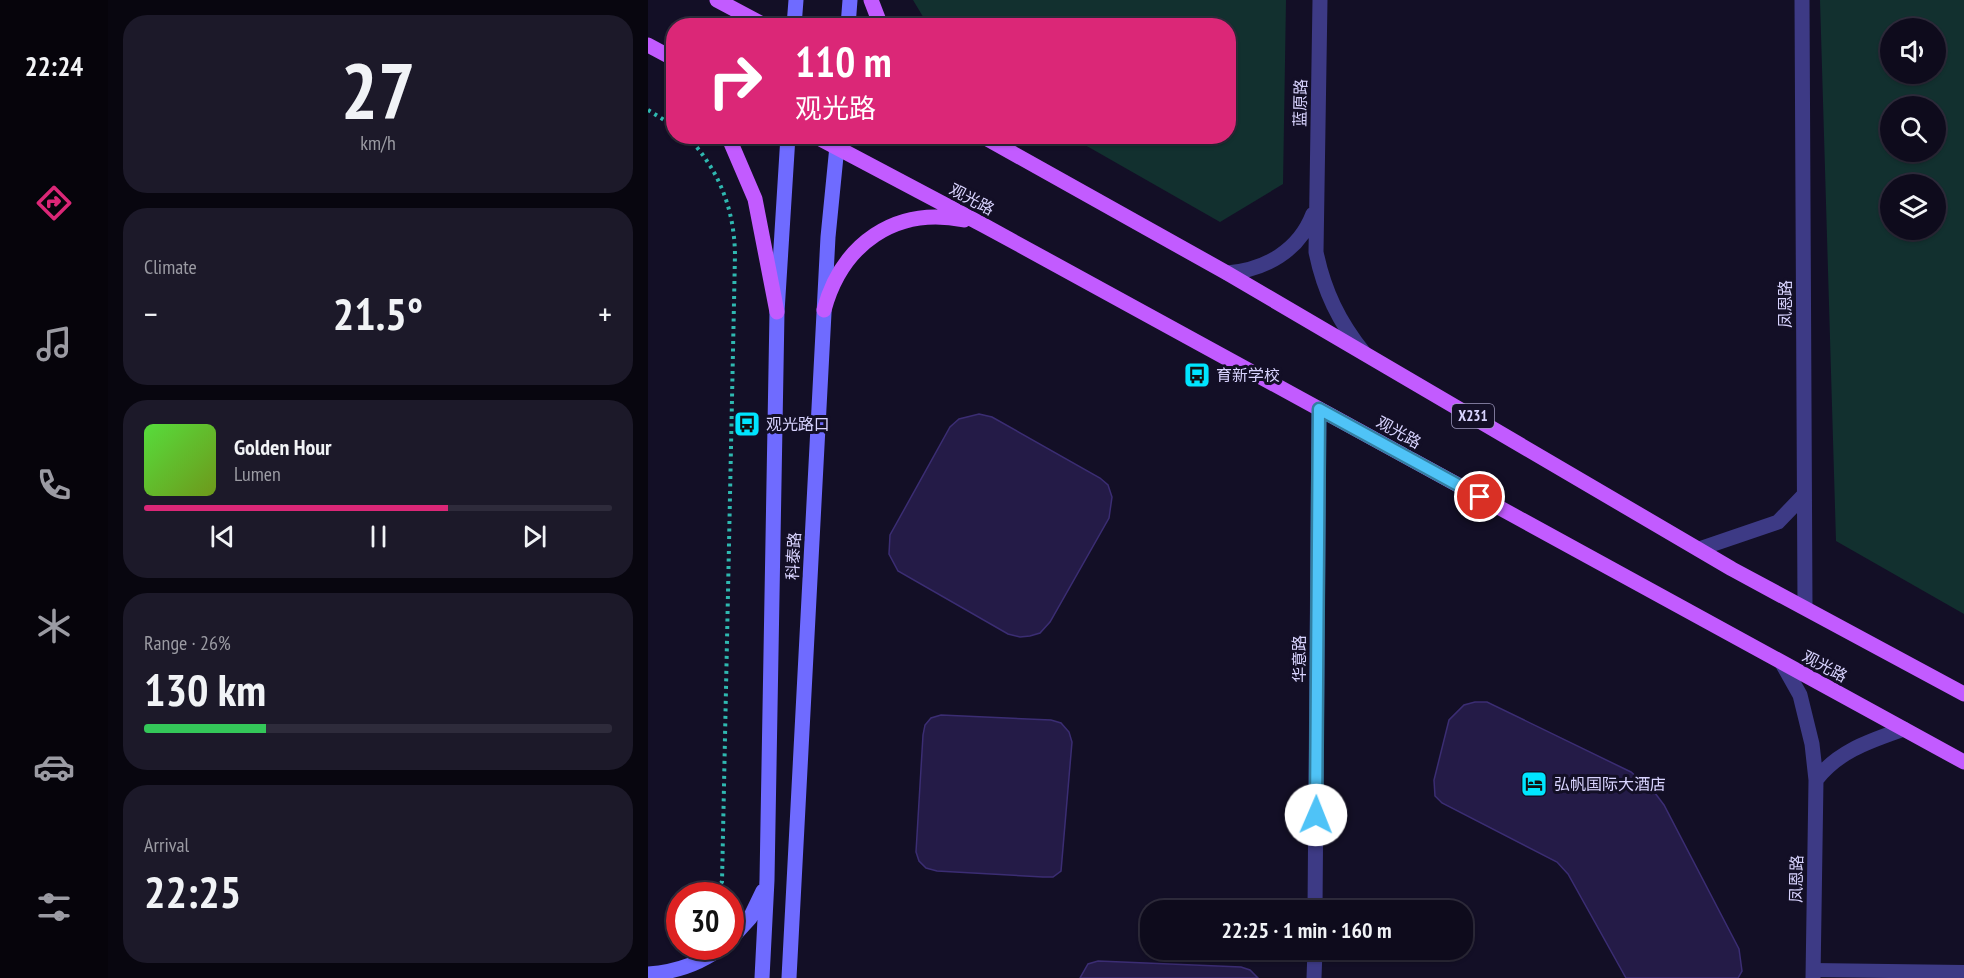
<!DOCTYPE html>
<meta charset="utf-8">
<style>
body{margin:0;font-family:"PT Sans Narrow","Noto Sans SC",sans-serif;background:#1c1929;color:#f1f3f6;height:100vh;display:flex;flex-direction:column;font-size:22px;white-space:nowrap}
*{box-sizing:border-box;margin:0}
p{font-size:20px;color:#9b9ba3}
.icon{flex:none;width:33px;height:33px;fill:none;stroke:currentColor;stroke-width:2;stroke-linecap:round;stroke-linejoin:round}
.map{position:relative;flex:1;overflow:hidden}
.panel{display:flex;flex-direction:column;gap:15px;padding:15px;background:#08060f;width:540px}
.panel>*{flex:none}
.hud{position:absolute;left:18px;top:18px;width:570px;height:126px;border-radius:24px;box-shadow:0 2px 4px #0004,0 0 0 2px #2e2b3b;background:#db2777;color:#fff;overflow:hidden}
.fabs{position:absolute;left:1232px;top:18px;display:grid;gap:12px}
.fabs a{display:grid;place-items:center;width:66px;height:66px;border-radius:50%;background:#0e0b1c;box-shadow:0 2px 4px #0004,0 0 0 2px #2e2b3b;font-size:30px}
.speed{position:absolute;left:18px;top:882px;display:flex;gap:12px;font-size:30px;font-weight:700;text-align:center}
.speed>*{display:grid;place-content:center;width:78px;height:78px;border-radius:50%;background:#0e0b1c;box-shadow:0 2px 4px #0004,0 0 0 2px #2e2b3b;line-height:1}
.speed .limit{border:9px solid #d22;background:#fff;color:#111}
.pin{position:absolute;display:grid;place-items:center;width:51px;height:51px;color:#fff;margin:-26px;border:3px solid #fff;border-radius:50%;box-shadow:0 2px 6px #0007}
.me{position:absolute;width:66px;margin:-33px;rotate:1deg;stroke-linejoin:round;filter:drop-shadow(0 0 4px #0008)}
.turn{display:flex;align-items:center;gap:21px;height:126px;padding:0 30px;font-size:27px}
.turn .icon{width:78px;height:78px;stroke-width:2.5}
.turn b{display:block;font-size:42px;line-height:51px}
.big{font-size:45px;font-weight:700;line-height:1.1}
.panel .card{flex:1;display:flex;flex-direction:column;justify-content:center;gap:9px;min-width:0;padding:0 21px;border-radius:24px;background:#1c1929}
.panel .dial{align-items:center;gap:0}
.dial b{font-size:78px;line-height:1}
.song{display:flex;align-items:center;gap:18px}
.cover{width:72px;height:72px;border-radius:9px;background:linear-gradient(135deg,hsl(110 70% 55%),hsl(80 70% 35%))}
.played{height:6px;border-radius:3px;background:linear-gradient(90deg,#db2777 65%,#2e2b3b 65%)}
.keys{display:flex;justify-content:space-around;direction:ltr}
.heat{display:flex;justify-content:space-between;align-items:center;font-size:33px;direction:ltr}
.charge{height:9px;border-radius:4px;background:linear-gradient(90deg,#34c759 26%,#2e2b3b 0)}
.trip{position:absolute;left:492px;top:900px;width:333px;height:60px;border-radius:24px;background:#0e0b1c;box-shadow:0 2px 4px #0004,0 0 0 2px #2e2b3b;font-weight:700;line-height:60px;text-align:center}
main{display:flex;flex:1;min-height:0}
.menu{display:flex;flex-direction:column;width:108px;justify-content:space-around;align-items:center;background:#06040b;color:#9b9ba3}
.menu .icon{width:42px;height:42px}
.menu .active{color:#db2777}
.menu b{font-size:27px;color:#f1f3f6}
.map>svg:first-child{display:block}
.green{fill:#12302f;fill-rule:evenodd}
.building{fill:#241b47;stroke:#3b2d73;stroke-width:1.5}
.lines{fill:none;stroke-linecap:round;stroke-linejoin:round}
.path{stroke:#2fb8b0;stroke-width:4;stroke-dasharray:3 4.5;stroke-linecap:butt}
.service{stroke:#3d3a85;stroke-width:14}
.minor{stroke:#3d3a85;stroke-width:15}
.tertiary{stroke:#3d3a85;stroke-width:15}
.secondary{stroke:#6f6bff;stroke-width:15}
.primary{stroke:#c25bff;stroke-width:15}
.route-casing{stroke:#337fa1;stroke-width:15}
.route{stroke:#4fc3f7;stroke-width:10}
.labels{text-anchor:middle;stroke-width:6;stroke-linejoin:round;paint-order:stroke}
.shield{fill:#130f26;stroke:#9e99be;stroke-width:1.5}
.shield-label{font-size:15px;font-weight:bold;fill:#d9d4ff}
.street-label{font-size:16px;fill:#d9d4ff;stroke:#130f26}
.poi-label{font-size:16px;fill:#d9d4ff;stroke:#130f26;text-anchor:start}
</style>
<main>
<nav class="menu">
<b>22:24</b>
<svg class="icon active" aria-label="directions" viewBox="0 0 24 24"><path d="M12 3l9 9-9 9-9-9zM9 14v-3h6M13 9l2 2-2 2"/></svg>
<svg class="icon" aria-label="music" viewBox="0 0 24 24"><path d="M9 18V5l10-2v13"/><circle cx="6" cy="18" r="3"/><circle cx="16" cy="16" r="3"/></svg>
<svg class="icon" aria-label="phone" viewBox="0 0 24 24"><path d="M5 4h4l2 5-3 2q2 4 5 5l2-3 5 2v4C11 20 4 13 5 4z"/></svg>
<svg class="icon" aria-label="climate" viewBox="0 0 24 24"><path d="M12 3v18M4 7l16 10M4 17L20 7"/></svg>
<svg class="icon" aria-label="car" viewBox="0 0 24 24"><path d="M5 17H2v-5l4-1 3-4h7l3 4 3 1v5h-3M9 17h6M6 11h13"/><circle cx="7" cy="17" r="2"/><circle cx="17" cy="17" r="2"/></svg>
<svg class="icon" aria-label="filters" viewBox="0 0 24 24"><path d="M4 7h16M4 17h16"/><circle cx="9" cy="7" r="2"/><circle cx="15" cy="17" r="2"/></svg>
</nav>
<section class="panel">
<div class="card dial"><b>27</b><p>km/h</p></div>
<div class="card"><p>Climate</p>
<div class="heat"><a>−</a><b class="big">21.5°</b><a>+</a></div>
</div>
<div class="card">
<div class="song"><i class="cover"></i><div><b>Golden Hour</b><p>Lumen</p></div></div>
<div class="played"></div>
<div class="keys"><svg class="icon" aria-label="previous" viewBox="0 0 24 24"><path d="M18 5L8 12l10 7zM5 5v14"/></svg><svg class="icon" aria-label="pause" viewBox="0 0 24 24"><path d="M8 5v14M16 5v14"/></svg><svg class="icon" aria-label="next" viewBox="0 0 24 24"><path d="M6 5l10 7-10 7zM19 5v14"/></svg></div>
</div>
<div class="card"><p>Range · 26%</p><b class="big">130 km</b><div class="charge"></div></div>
<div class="card"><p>Arrival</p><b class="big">22:25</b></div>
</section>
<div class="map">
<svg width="1316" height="978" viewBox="0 0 1316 978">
<rect width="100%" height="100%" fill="#130f26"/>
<path class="green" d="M265,0H638L635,184L572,222L423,137L580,136V26L280,25Z
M1172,0H1316V614L1188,541ZM1242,28H1287V74H1242ZM1242,106H1287V152H1242ZM1242,184H1287V230H1242Z"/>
<path class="building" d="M331,414L344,417L452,478L460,485L464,497L461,518L402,622L392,633L382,636L372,637L360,634L250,571L241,554L242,535L302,427L311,419Z
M827,702H839L983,772L1007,793L1016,805L1091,949L1094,971L1090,978H978L920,874L909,862L794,803L787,796L786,780L801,720L816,705Z
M293,715L403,720L413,723L421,732L424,742L413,871L405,877H395L289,871L278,868L271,861L268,852L275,735L277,725L283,718Z
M450,961L593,967L602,970L610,978H432L440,964Z"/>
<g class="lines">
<path class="path" d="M0,110L26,126
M39,136C71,170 86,208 87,254L74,882L57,896"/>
<path class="service" d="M1165,970L1316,972"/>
<path class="minor" d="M667,910L671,409
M666,978L667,950"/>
<path class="tertiary" d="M672,0L668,252C676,291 691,322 716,353
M1154,0L1157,607
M579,273C617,270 651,251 665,214
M1051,549L1130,522L1156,495
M1134,663L1152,695L1164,744L1168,780C1190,751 1222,741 1256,729
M1165,978L1168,780"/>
<path class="secondary" d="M146,26L148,0
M200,26L202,0
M82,940L102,918L115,891
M0,974C28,972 53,964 75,946
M114,978L119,880L129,312L140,136
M141,978L180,237L190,136"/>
<path class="primary" d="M69,0L118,26
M223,0L233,26
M0,45L26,59
M80,136L107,199L129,312
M167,136L337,226L1316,762
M334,136L579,273L1084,569L1316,694
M176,310C194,244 247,206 316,220"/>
</g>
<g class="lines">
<defs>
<path id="route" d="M668,815L671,409L832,497"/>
</defs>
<use href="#route" class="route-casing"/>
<use href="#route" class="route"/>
</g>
<defs>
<symbol id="bus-square" viewBox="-11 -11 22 22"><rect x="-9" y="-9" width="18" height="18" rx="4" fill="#00e5ff" stroke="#130f26"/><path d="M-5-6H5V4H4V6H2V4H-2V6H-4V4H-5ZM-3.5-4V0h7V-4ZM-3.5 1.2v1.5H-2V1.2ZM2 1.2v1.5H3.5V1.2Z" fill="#111"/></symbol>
<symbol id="hotel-square" viewBox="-11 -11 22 22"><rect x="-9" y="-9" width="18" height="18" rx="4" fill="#00e5ff" stroke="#130f26"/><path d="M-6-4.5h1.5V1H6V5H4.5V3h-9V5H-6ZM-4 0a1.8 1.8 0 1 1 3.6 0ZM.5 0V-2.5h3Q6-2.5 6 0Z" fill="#111"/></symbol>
</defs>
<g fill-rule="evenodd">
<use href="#bus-square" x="534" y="360" width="30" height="30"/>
<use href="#bus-square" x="84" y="409" width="30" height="30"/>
<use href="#hotel-square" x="871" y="769" width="30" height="30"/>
</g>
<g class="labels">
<rect class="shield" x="804" y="404" width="42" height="24" rx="4.5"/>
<g class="shield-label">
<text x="825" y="421">X231</text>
</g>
<g class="street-label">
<text transform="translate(652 103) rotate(-89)" y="6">蓝原路</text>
<text transform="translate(324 199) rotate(28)" y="6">观光路</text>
<text transform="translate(1137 304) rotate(-90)" y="6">凤恩路</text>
<text transform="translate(751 432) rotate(29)" y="6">观光路</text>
<text transform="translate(145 556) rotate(-87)" y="6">科泰路</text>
<text transform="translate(651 659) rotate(-90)" y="6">华意路</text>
<text transform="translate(1177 666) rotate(28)" y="6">观光路</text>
<text transform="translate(1148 879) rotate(-89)" y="6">凤恩路</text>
</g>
<g class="poi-label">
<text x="568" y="381">育新学校</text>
<text x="118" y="430">观光路口</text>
<text x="906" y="790">弘帆国际大酒店</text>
</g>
</g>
</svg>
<div class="fabs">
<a><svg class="icon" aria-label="sound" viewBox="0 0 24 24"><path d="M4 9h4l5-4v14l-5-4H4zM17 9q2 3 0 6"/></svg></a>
<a><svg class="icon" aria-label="search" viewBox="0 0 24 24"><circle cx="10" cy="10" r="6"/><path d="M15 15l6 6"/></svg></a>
<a><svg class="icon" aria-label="layers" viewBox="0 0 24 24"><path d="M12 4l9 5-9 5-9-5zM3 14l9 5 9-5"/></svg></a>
</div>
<div class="speed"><div class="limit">30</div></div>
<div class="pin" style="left:832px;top:497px;background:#d93025"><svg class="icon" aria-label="arrive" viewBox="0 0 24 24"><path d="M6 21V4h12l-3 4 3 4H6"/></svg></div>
<svg class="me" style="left:668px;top:815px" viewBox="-20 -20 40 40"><circle r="19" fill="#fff"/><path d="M0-13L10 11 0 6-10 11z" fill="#4fc3f7"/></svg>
<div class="trip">22:25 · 1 min · 160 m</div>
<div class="hud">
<div class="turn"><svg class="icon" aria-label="right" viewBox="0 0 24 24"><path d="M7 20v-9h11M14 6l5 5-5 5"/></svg><div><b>110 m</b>观光路</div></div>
</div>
</div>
</main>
